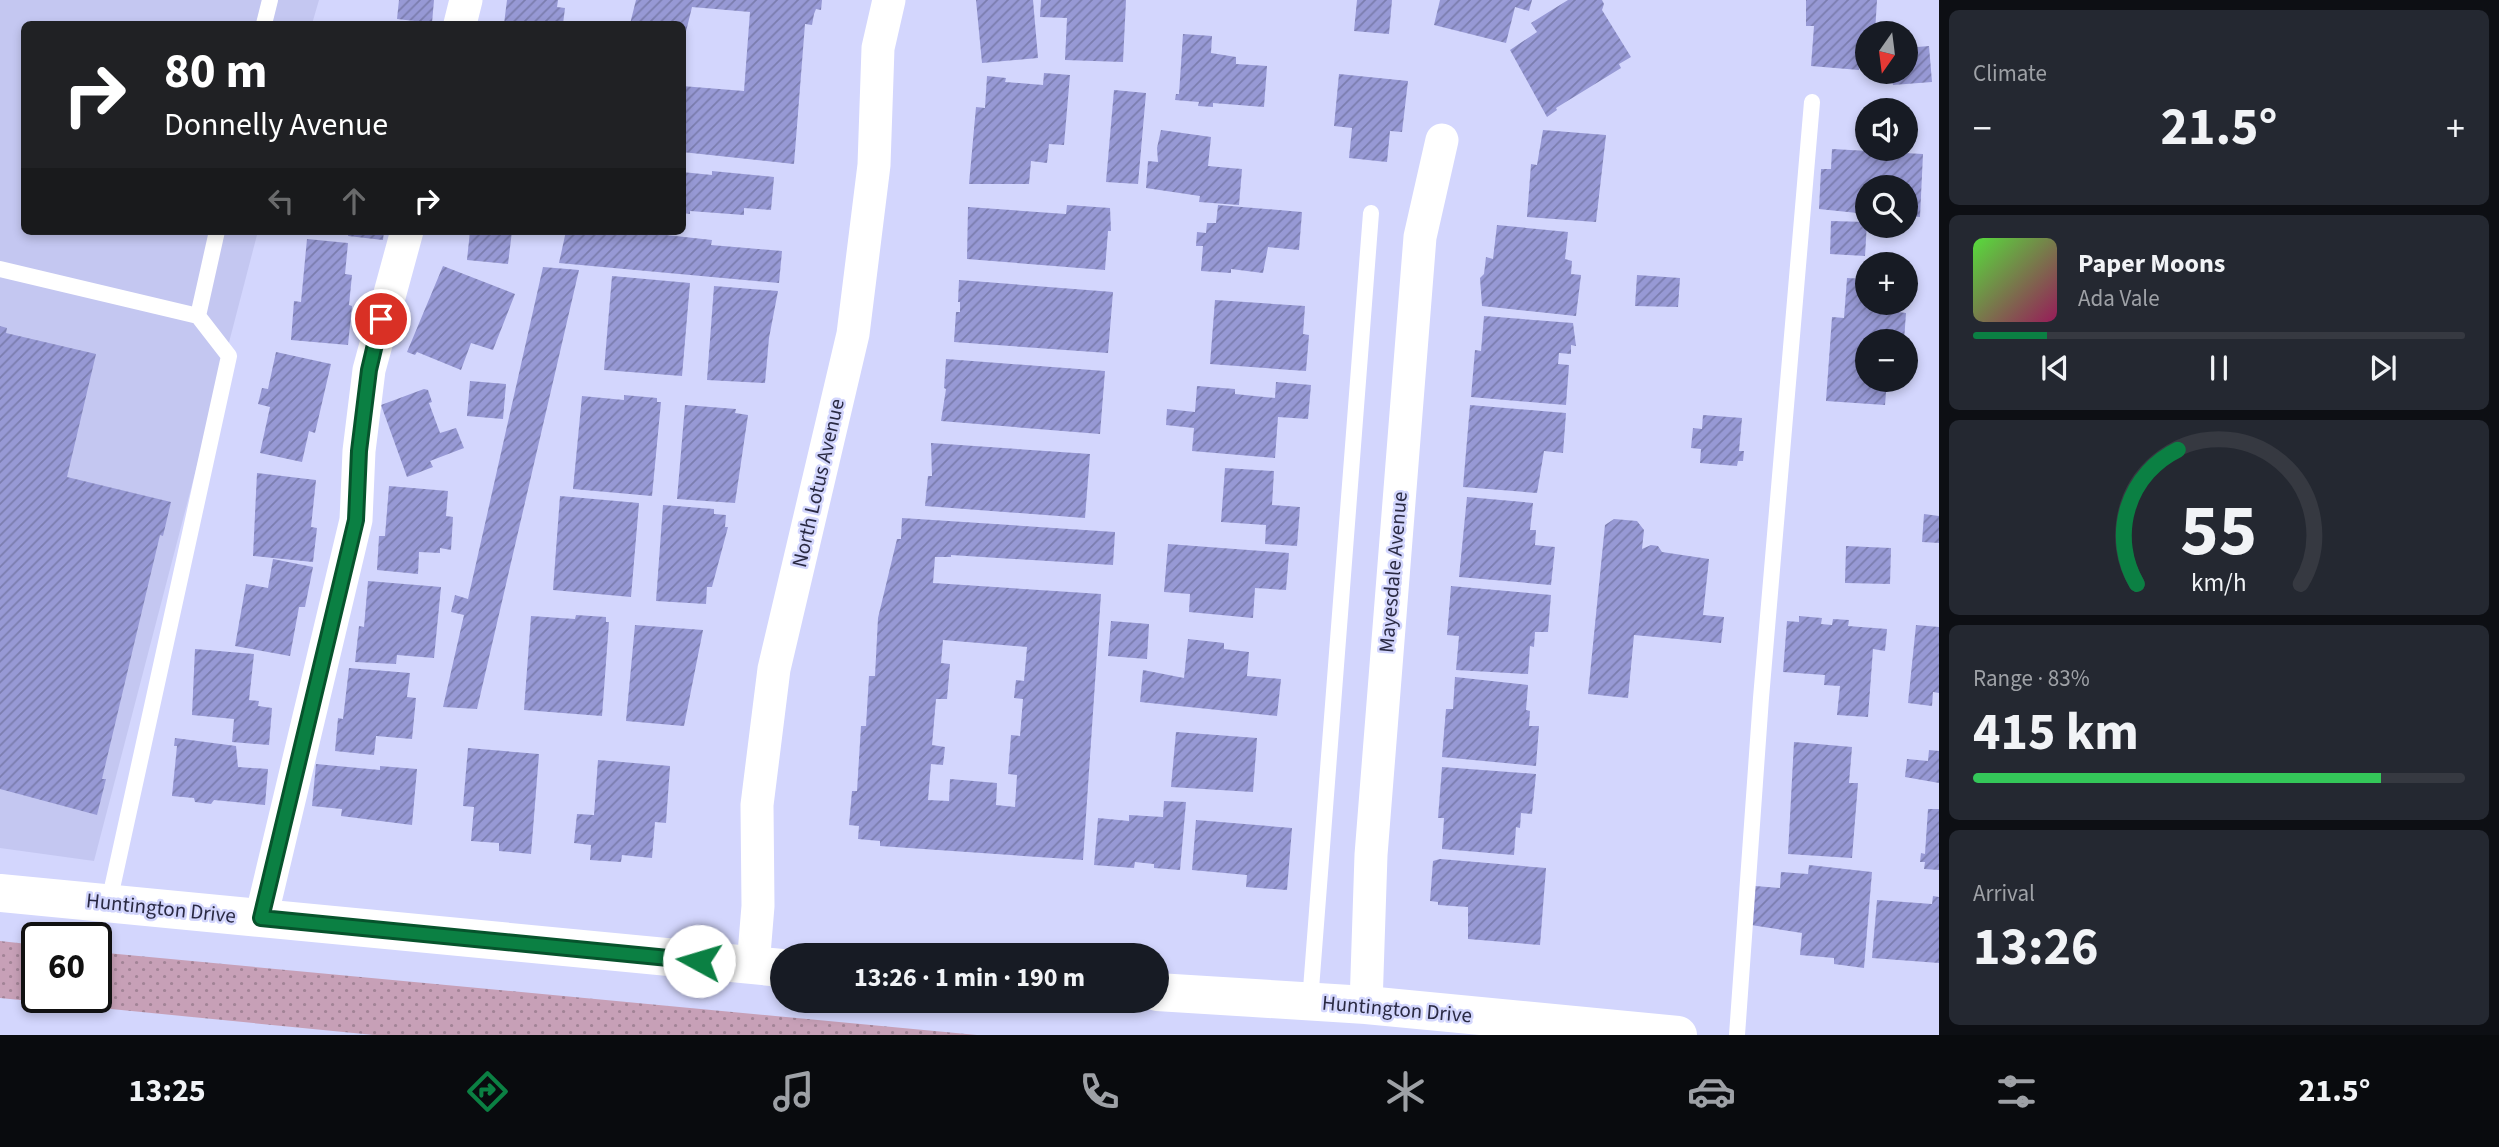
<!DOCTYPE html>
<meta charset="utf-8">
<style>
body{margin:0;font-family:"Source Sans 3",sans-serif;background:#242831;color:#f1f3f6;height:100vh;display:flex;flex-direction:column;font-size:26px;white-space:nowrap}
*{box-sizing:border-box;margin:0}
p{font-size:23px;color:#9ea1a6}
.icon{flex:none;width:38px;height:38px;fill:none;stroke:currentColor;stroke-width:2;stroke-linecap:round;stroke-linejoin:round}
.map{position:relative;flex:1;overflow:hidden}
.sheet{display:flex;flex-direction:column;gap:10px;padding:10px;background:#0d0f14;width:560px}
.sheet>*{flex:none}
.hud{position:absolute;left:21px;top:21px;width:665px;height:214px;border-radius:10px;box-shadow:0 4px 10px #0003;background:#202124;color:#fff;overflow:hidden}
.needle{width:46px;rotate:194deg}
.fabs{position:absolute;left:1855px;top:21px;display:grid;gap:14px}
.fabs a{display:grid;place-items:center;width:63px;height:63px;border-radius:50%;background:#171b24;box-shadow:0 4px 10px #0003;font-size:35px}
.speed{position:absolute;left:21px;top:922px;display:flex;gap:14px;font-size:35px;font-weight:700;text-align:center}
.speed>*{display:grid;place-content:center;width:91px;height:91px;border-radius:50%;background:#171b24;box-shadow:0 4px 10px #0003;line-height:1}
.speed .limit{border:4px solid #111;border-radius:10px;background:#fff;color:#111}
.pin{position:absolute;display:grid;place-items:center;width:60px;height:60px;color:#fff;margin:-30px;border:4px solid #fff;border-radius:50%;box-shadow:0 2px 7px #0007}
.me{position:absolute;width:77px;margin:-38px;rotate:276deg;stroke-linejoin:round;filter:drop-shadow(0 0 5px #0008)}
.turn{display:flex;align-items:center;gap:24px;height:147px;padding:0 28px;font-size:32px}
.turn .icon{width:91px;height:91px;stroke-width:2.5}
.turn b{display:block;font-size:49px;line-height:60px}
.lanes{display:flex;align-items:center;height:66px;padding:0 28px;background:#0003;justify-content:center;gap:35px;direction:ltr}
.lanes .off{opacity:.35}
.big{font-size:52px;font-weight:700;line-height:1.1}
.sheet .tile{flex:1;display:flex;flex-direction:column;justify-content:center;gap:10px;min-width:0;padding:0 24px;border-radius:10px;background:#242831}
.sheet .dial{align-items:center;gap:0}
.dial svg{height:182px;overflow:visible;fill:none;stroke:#363941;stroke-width:7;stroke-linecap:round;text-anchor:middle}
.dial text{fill:#f1f3f6;stroke:none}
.song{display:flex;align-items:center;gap:21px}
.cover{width:84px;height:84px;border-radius:10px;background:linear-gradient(135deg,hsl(110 70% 55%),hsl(330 70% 35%))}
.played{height:7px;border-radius:4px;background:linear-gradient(90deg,#0b8043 15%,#363941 15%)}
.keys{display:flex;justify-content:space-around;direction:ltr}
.heat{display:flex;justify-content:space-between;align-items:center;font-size:38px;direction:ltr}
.charge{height:10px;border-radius:5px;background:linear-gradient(90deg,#34c759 83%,#363941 0)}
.trip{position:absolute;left:770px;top:943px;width:399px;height:70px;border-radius:35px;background:#171b24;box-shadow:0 4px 10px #0003;font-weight:700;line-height:70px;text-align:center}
.tabs{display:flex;height:112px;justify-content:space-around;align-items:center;background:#090b0e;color:#9ea1a6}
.tabs .icon{width:49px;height:49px}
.tabs .on{color:#0b8043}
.tabs b{font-size:32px;color:#f1f3f6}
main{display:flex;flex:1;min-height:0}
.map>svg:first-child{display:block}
.built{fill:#c4c7f1}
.grass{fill:url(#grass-dots)}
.building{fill:url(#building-hatch);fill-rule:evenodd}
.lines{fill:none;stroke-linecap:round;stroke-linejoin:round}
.lane{stroke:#fff;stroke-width:16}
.street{stroke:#fff;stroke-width:33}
.primary{stroke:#fff;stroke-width:38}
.route-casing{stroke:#07532c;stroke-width:18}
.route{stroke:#0b8043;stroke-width:12}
.labels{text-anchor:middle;stroke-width:5;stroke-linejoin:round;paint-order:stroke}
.street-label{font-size:21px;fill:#2a2a43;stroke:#d3d6fd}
</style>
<main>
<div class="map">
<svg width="1939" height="1035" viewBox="0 0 1939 1035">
<defs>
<pattern id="grass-dots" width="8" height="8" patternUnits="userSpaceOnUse" patternTransform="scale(1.75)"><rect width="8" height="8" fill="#c7a0b7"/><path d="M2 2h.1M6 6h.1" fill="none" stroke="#a28396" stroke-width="1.8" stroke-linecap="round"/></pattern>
<pattern id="building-hatch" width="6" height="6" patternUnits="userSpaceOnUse" patternTransform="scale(1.75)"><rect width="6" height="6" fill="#9799d5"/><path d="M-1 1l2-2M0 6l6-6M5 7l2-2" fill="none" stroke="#7b7dae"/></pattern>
</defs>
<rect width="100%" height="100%" fill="#d3d6fd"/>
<path class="built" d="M0,0H319L312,24H24V231H258L94,861L0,848Z"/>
<path class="grass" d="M0,941L37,945V998H96V952L977,1035H374L0,998Z"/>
<path class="building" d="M399,0H434L432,23L397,19Z
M507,0H558L557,7L565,8L563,24H504Z
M636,0H822L821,10L816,9L814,14L812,25L805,24L794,164L682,152V86L744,91L750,12L692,7L682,48V24H630Z
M976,0H1033L1038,58L982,63Z
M1041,0H1126L1123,62L1065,60L1067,18L1040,17Z
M1357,0H1392L1389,34L1354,31Z
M1440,0H1532L1529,11L1515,7L1506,43L1434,25Z
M1568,0H1602L1604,4L1602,10L1631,57L1619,64L1621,68L1556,108L1557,110L1547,117L1510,50L1537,32L1531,23Z
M1806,0H1877L1875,33H1867V50L1861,49L1859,70L1811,66L1814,26H1806Z
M1183,34L1212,36L1211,53L1236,57V64L1267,66L1264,107L1213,103V107L1198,106L1199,102L1175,100L1176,94H1179Z
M1929,46L1932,82L1893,85L1892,80L1889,81L1888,72H1906V48Z
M1044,73L1070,75L1064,145L1049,144L1047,163L1031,161L1029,184H969L976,107L985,108L987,76L1006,78L1005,82L1043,85Z
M1339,74L1408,81L1402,132L1390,131L1387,162L1349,158L1352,128L1334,126Z
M1114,90L1146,93L1138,184L1106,182Z
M1161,130L1211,137L1208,166L1242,169L1239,205L1199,202L1200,196L1146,188L1148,161L1158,162L1157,148Z
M1543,130L1606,135L1596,222L1527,217L1531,164L1537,165Z
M1832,149L1923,154L1920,217L1906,216V187H1867V214L1819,209L1821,169H1831Z
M712,171L774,177L771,210L744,208V215L690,211V214L682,213V172L712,175Z
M1067,205L1110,208L1111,231H1108L1105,270L967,259L968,207L1066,214Z
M1218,205L1302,212L1299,250L1268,247L1263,273L1231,269V273L1201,271L1203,246H1196L1197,232L1206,233L1207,223H1216Z
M1831,221L1867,222L1865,256L1830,254Z
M1497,225L1568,232L1565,259L1572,261L1571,274L1581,275L1576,316L1482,306L1480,278L1484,274L1486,257L1493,259Z
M349,231H384L383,240L348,236Z
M470,231H512L508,264L467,260Z
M566,231H629L712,240L711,245L782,251L779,283L559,263Z
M307,239L348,243L345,274L352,275L349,305L352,306L348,345L291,340L294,301L301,302Z
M443,266L515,294L493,350L471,343L461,370L417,352L415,355L407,352Z
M543,267L579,270L477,709L443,707L464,615L451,612L455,595L468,599Z
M1637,275L1680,278L1678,307L1635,306Z
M612,276L690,283L682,376L604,370Z
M1847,278L1867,279V303H1892L1891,311L1906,313L1904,341H1867V380H1887L1885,405L1826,401L1832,317L1844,318Z
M959,280L1113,292L1108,353L954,342L956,312H960V302H958Z
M714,286L778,291L769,338L765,383L707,380Z
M1215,300L1305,306L1303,334L1309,335L1306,371L1210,364Z
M1484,316L1573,323L1576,346L1571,345V354L1559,353L1558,364L1569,365L1566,405L1471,397L1475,350L1481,351Z
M0,326L7,328L6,333L96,354L67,477L171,502L163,536L160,535L102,779H106L97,815L0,789Z
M276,352L331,364L315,433L309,431L302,462L260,453L270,407L258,404L262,388L268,389Z
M946,359L1105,371L1100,434L941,421L946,389L944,388Z
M470,381L506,384L503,419L467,416Z
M1276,382L1311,385L1308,419L1278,417L1275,458L1192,451L1194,428L1166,425L1167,409L1195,412L1197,386L1235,389V394L1275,398Z
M424,389L428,390L432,402L429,403L440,433L456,428L464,448L430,461L433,467L407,477L381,405Z
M624,395L657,398V402H661L652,496L573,489L582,396L624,400Z
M685,405L736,409L735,413L748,415L735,503L677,499Z
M1470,405L1566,413L1563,453L1544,451L1537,493L1463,487Z
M1703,415L1742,418L1739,451H1744L1743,461H1738L1737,466L1700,463L1701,449L1691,448L1693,428L1702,429Z
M931,443L1090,454L1085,518L925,506L928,476H932Z
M1225,468L1274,471L1272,505L1300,507L1297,546L1265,544L1266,525L1221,522Z
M257,473L316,480L311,527L317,528L313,562L253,556Z
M389,486L448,491L446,516L453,517L451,550L440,548V553L419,552L418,574L377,570L379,536H385Z
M560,496L639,503L631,597L553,590Z
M1467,497L1533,503L1530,530H1536L1535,545L1555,547L1551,585L1459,577Z
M663,505L714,509V514L726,515L725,527H728L712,587H707L706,604L656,601Z
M1924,514L1939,516V543L1922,542Z
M902,518L1115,532L1113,565L951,555V557H935L933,583L1101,594L1083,860L880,846V841L858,839L859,826L849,825L852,791H857L861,726H866L869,676H875L878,618L897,539H901ZM943,640L1027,647L1024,681L1016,680L1014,698L1023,699L1020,736L1011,735L1008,774L1017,775L1015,807L996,805L997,783L950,779L949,801L928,800L931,764L943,765L945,747L932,745L936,699H947L950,664L941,663Z
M1614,519L1637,521L1644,530L1642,549L1651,545L1658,546L1662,552L1709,559L1703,615L1724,617L1721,643L1634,635L1628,698L1588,694L1605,525Z
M1168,544L1289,553L1286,590L1255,588L1253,618L1189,612L1190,594L1164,592Z
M1846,546L1891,548L1890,584L1845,583Z
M273,559L313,567L305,607H299L290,656L235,646L246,584L268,588Z
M368,581L441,587L434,658L397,655L396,664L355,662L359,626L364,627Z
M1451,586L1551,595L1548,632H1535L1534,647L1530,646L1528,674L1456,670L1459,636L1447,635Z
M576,615L606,617V622H609L602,716L524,710L531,616L575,619Z
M1799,616L1822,618L1821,624L1832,625L1833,619L1849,620L1848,626L1887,629L1885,651L1873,649L1868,717L1837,715L1840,686L1824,685L1825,675L1783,672L1787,621L1799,622Z
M1111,621L1149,624L1147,659L1108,656Z
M635,625L703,630L684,726L626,721Z
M1916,625L1939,627V693L1933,692L1932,706L1908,703Z
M1188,639L1224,643V649L1249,652L1247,676L1281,679L1277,716L1140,702L1143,670L1184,678Z
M195,649L254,654L249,700L259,701L258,706L272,708L269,745L232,742L234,719L192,715Z
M349,668L410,673L407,697L416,698L412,739L376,736L374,755L335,751L338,718L343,719Z
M1455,677L1528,685L1526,710L1530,711L1529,726H1539L1536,766L1442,757L1446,709H1453Z
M1176,732L1257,738L1253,792L1171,787Z
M175,738L236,746L238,767L268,769L265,805L214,800L211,804L195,802L194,798L172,796L177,746H174Z
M1794,742L1852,747L1849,783H1858L1852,858L1788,854Z
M468,748L539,754L531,854L499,851V843L471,841L474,807L463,806Z
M1929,750L1939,751V783L1905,777L1907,759L1928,761Z
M598,760L670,766L666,823L655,822L652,858L622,855L621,862L590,860L591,845L574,843L577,814L594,815Z
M316,764L380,770V766L417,769L412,825L341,816L342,809L312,806Z
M1442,767L1536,774L1532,814L1521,813L1520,828L1516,827L1514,855L1442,849L1444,818H1438Z
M1164,801L1186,802L1180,870L1154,868V864L1135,862L1134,868L1094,865L1098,818L1129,821V815L1163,817Z
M1928,809H1939V870L1924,869L1925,862H1920L1921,853L1925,854Z
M1196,820L1292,828L1287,890L1246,887L1247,875L1192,870Z
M1440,859L1546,868L1540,945L1468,939V907L1438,905V902L1430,901L1433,861Z
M1809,865L1872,872L1864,968L1834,964V958L1800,955L1802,933L1751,925L1755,886L1780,888L1781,872L1808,874Z
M1933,896L1939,897V963L1872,958L1877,900L1932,904Z"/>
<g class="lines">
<path class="lane" d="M264,24L270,0
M0,269L198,316L217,231
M109,902L229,356L198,316
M1310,1002L1371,213
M1737,1035L1761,698L1812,102"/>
<path class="street" d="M460,24L466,0
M261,918L356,520L359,451L369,370L407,231
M753,966L758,906L757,805L774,669L853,334L874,165L878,48L889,0
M1366,1005L1371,855L1420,237L1442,140"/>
<path class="primary" d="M0,893L782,968
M1157,992L1366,1005L1678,1035"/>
</g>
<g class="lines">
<defs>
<path id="route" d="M381,319L369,370L359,451L356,520L261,918L699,961"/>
</defs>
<use href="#route" class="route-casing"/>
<use href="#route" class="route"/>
</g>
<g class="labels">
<g class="street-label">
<text transform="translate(818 483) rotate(-77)" y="7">North Lotus Avenue</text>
<text transform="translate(1393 572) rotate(-85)" y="7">Mayesdale Avenue</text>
<text transform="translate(161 908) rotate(6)" y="7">Huntington Drive</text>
<text transform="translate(1397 1009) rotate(5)" y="7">Huntington Drive</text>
</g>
</g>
</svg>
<div class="fabs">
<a><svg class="needle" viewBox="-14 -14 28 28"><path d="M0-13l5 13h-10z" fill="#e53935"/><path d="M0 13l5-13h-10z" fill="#9ea1a6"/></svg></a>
<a><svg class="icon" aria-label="sound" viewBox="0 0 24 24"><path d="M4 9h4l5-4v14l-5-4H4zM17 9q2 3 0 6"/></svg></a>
<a><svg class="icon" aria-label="search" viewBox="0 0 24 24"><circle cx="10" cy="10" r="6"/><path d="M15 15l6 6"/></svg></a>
<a>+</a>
<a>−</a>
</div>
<div class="speed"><div class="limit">60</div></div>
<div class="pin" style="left:381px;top:319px;background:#d93025"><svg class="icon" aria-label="arrive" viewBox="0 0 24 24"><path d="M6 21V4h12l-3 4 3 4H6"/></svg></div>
<svg class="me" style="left:699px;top:961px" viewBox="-20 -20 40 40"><circle r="19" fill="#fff"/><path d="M0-13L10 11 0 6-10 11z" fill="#0b8043"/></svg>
<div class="trip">13:26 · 1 min · 190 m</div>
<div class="hud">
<div class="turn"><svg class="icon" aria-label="right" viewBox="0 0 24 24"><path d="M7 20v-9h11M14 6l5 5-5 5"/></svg><div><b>80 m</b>Donnelly Avenue</div></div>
<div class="lanes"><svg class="icon off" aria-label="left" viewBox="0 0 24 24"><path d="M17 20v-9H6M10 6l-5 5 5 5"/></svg><svg class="icon off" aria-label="ahead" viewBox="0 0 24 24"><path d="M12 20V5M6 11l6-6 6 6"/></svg><svg class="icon" aria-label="right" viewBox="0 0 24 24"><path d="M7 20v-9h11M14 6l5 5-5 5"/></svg></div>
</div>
</div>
<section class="sheet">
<div class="tile"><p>Climate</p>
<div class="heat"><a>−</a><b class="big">21.5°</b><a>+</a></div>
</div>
<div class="tile">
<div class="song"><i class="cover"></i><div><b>Paper Moons</b><p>Ada Vale</p></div></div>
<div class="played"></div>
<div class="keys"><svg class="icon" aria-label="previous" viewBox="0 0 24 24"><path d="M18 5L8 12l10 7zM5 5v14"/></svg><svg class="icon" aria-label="pause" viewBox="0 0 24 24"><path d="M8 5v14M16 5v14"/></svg><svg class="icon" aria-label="next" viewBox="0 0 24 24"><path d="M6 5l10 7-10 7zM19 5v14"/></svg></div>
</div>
<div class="tile dial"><svg viewBox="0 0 100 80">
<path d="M14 69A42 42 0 1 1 86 69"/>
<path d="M14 69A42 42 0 0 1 32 10" stroke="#0b8043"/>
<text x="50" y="56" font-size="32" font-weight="700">55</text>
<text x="50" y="72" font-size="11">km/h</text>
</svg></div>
<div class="tile"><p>Range · 83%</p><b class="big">415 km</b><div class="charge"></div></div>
<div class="tile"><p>Arrival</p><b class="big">13:26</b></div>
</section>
</main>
<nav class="tabs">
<b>13:25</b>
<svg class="icon on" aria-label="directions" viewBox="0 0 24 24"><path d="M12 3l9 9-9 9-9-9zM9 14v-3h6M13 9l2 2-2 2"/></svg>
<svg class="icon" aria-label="music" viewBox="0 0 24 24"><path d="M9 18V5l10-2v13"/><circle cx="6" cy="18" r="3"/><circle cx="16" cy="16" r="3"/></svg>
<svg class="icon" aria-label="phone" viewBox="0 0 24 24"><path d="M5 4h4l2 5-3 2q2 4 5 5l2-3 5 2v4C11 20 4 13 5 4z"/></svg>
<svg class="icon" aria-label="climate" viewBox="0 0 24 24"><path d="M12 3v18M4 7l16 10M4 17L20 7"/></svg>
<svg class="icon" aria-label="car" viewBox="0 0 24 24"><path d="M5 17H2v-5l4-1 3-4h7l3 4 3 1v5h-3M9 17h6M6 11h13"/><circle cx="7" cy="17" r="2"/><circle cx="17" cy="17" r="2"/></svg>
<svg class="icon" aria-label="filters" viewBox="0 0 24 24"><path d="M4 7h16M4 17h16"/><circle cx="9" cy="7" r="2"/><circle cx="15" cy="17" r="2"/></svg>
<b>21.5°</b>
</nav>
